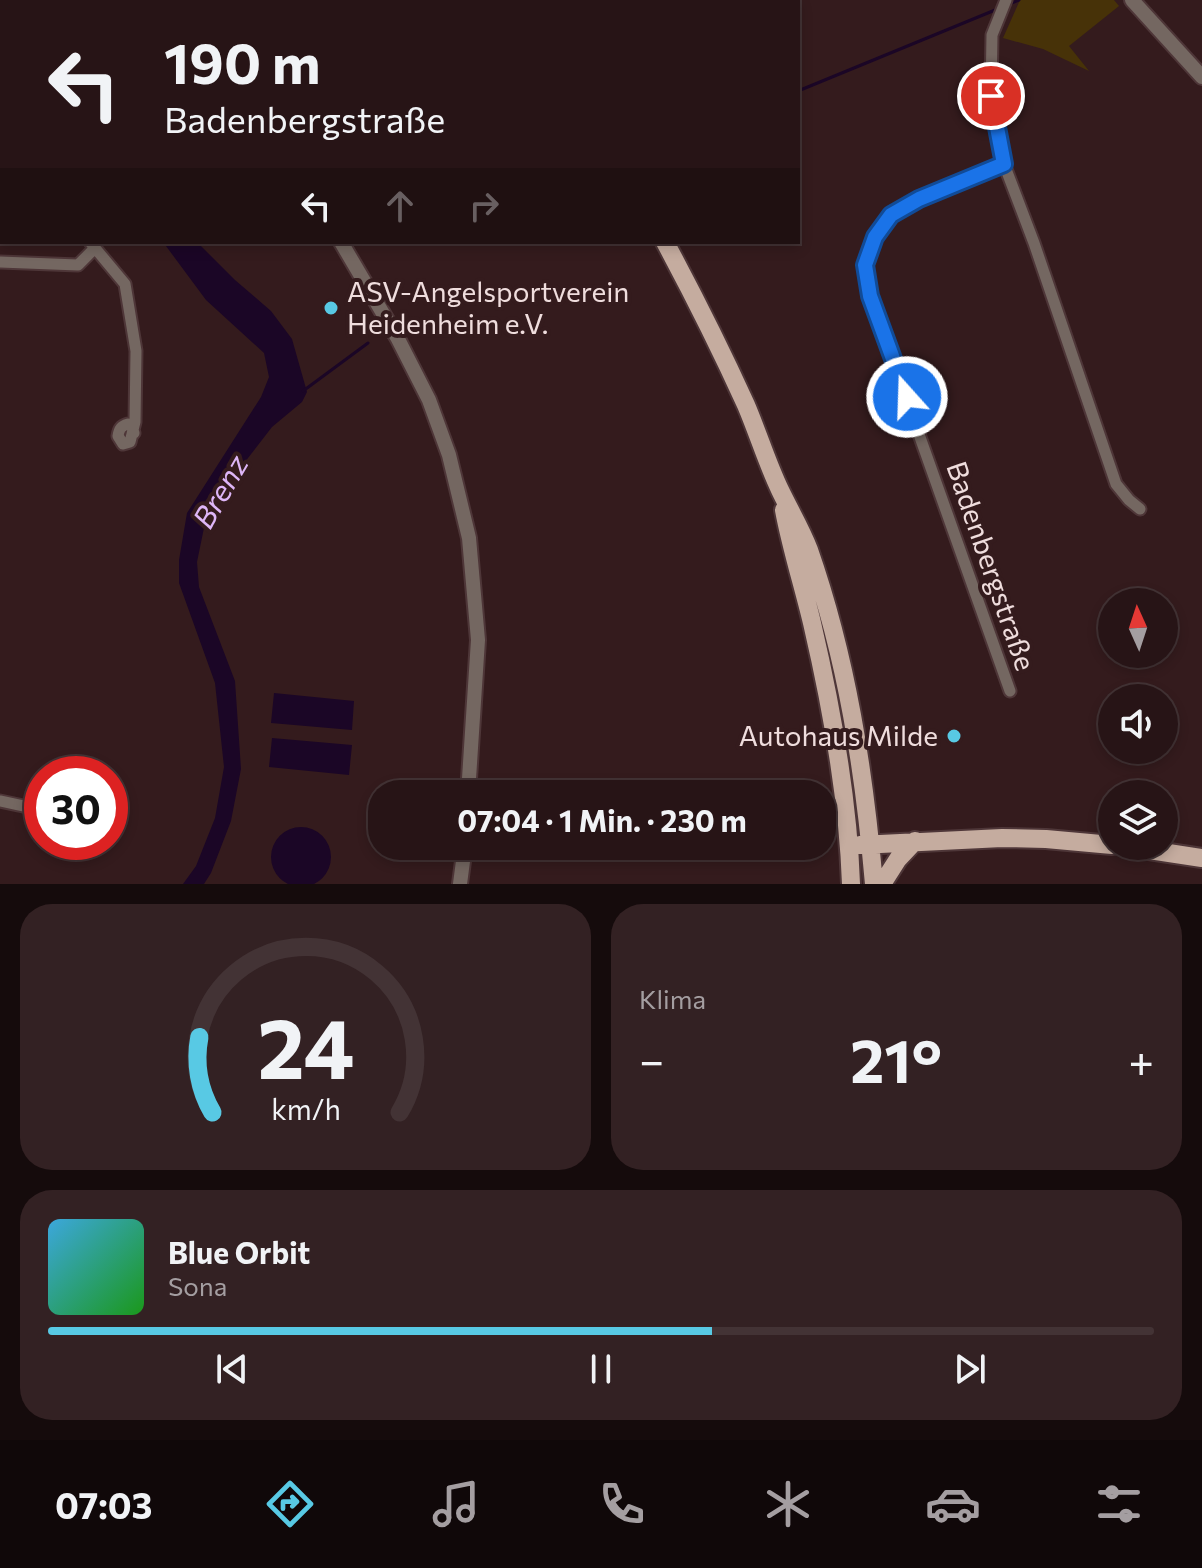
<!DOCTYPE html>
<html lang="de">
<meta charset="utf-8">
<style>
body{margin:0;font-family:Commissioner,sans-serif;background:#332123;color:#f1f3f6;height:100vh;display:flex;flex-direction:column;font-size:30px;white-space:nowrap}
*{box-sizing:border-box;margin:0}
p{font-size:26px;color:#a49ea1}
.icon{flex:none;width:44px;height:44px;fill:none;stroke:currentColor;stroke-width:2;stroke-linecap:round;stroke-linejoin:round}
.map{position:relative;height:884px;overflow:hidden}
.sheet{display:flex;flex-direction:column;gap:20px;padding:20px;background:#150b0c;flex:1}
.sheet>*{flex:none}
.hud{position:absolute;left:0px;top:0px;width:800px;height:244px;box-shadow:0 4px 12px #0003,0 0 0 2px #433335;background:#271416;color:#f1f3f6;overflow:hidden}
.needle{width:52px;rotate:357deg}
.tools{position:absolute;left:1098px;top:588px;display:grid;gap:16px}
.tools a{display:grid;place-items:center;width:80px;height:80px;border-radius:50%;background:#271416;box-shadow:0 4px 12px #0003,0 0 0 2px #433335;font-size:40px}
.speed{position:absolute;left:24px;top:756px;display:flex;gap:16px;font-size:40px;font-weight:700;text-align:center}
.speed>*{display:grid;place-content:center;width:104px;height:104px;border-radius:50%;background:#271416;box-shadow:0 4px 12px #0003,0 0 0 2px #433335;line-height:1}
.speed .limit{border:12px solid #d22;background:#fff;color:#111}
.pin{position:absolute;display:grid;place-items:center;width:68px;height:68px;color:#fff;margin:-34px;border:4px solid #fff;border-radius:50%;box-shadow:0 2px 8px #0007}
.me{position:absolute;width:88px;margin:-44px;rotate:340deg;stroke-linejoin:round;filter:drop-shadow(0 0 6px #0008)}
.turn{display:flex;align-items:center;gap:28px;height:168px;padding:0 32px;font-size:36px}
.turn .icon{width:104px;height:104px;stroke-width:2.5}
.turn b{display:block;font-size:56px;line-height:68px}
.lanes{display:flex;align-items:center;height:76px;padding:0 32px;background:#0003;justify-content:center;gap:40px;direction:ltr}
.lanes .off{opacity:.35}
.big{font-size:60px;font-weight:700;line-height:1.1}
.sheet .tile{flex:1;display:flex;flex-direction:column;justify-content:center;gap:12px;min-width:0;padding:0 28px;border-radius:32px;background:#332123}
.sheet .dial{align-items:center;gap:0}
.dial svg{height:208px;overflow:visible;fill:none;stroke:#433335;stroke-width:7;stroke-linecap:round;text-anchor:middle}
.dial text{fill:#f1f3f6;stroke:none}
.song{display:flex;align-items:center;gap:24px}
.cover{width:96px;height:96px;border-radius:12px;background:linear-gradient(135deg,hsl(200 70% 55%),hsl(120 70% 35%))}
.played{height:8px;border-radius:4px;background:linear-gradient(90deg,#58c9e4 60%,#433335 60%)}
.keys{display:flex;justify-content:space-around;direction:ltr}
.heat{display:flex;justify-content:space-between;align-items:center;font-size:44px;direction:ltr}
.sheet .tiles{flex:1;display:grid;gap:20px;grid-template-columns:1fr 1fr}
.tile:last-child{grid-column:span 2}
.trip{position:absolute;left:368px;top:780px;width:468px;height:80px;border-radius:32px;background:#271416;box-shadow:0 4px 12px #0003,0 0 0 2px #433335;font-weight:700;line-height:80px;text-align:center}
.tabs{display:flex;height:128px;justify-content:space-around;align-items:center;background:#100809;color:#a49ea1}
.tabs .icon{width:56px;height:56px}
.tabs .selected{color:#58c9e4}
.tabs b{font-size:36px;color:#f1f3f6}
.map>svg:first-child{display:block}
.green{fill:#473208}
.water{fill:#1b0626}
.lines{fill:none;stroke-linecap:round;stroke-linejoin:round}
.stream{stroke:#1b0626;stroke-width:3}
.minor-casing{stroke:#4e3638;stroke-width:15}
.tertiary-casing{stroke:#4e3638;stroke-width:18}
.primary-casing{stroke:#4e3638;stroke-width:22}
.minor{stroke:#746761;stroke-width:11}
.tertiary{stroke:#746761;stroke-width:14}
.primary{stroke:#c5ac9f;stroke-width:18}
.route-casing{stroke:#114b97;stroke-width:20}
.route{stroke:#1a73e8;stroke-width:14}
.poi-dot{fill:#58c9e4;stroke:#341b1d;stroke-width:3}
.labels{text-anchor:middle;stroke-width:8;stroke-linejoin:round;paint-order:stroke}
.poi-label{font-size:28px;fill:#efdddd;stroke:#341b1d;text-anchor:start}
.street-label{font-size:28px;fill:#efdddd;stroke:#341b1d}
.water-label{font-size:30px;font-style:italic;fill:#deb6f7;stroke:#341b1d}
</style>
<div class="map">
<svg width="1202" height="884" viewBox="0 0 1202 884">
<rect width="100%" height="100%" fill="#341b1d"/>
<path class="green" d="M1020,0H1114L1119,6L1069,46L1089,71L1043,49L1003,38Z"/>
<path class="water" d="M163,242H197L235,280L271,311L292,339L307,392L302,402L272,427L241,467L205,523L197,562L199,587L235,681L241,769L231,821L211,873L204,884H183L196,866L215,818L224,767L215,683L179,583V560L187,513L261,397L269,377L264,353L206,300Z
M274,693L354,701L352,730L271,723Z
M272,738L352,745L349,775L269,767Z
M271 857a30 30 0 1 1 60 0a30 30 0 1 1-60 0Z"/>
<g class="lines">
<path class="stream" d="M1007,5L1019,0
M798,91L1000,8
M303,391L368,343"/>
<defs>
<path id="minor" d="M395,0L396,2
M1006,0L992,35L991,96L1004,164L1034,243L1116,484L1129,500L1140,509
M0,157L2,159
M1004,164L919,199L891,215L875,237L865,265L870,296L1010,691
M90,242L125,284L136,351L135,422L130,442L123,444L118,436C119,429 121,426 128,424L132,427L134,433
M0,262L78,265L94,249
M0,801L42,810"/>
<path id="tertiary" d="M189,0L190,2
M1132,0L1202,77
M341,242L398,339L429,400L449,455L469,538L478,640L468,794
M460,884L465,846"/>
<path id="primary" d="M531,0L532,2
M665,242C694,296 721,350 746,405C758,433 767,463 780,490C790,511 801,529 809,550C847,659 864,770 874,884
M784,510C791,548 803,585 812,623C832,709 848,796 851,884
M860,845L1002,838L1046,839L1112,845
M1123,846L1202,858
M882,884L898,859L915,841"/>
</defs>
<use href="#minor" class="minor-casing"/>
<use href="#tertiary" class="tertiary-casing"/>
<use href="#primary" class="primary-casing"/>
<use href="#minor" class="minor"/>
<use href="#tertiary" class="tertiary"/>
<use href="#primary" class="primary"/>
</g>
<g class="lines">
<defs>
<path id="route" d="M907,397L870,296L865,265L875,237L891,215L919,199L1004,164L991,96"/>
</defs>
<use href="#route" class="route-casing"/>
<use href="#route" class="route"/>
</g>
<g class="poi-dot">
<circle cx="331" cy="308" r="8"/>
<circle cx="954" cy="736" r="8"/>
</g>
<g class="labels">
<g class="poi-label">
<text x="347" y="302">ASV-Angelsportverein<tspan x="347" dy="32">Heidenheim e.V.</tspan></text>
<text x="938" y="746" text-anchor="end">Autohaus Milde</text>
</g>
<g class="street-label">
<text transform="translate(991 566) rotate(71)" y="10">Badenbergstraße</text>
</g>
<g class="water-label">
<text transform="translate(221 492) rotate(-60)" y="10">Brenz</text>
</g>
</g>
</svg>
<div class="tools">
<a><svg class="needle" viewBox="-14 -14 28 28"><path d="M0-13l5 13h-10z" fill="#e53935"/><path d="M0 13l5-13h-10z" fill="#a49ea1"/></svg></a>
<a><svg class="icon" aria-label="sound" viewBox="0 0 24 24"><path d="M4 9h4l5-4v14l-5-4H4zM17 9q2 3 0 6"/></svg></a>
<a><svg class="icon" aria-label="layers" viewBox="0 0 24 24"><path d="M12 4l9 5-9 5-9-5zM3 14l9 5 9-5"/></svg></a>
</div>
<div class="speed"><div class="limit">30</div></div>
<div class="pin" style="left:991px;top:96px;background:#d93025"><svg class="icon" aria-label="arrive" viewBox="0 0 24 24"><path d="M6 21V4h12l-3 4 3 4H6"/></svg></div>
<svg class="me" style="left:907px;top:397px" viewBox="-20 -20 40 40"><circle r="17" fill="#1a73e8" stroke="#fff" stroke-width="3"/><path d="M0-11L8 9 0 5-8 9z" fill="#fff"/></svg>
<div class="trip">07:04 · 1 Min. · 230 m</div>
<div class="hud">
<div class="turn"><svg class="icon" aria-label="left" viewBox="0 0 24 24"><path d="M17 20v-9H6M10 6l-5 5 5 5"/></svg><div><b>190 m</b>Badenbergstraße</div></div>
<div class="lanes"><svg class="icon" aria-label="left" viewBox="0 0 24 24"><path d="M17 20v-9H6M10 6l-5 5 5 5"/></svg><svg class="icon off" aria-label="ahead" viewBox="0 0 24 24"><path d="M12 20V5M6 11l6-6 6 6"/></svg><svg class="icon off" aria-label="right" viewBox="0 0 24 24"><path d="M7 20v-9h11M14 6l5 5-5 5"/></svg></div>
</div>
</div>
<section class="sheet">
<div class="tiles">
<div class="tile dial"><svg viewBox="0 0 100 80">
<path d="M14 69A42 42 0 1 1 86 69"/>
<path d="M14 69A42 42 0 0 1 9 40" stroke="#58c9e4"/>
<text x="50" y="56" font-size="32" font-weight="700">24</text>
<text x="50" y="72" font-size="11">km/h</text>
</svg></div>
<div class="tile"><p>Klima</p>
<div class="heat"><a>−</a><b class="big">21°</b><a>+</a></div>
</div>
<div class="tile">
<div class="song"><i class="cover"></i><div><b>Blue Orbit</b><p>Sona</p></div></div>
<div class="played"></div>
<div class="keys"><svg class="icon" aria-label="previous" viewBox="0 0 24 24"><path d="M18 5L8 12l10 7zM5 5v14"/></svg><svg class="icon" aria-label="pause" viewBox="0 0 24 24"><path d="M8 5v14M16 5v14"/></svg><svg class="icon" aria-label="next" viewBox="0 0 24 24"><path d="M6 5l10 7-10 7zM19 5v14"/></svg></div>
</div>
</div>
</section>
<nav class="tabs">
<b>07:03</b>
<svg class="icon selected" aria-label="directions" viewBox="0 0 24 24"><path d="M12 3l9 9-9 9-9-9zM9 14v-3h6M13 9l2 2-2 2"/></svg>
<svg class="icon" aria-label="music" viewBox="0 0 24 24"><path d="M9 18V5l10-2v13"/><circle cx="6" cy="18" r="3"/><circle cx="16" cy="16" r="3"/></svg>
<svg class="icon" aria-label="phone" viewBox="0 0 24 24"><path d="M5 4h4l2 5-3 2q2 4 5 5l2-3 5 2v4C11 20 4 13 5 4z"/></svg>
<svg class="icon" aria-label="climate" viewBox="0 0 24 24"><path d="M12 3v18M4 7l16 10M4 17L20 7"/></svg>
<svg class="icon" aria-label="car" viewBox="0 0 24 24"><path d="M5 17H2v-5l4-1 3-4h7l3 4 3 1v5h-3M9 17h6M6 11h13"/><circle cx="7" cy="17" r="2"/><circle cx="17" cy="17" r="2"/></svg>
<svg class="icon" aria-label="filters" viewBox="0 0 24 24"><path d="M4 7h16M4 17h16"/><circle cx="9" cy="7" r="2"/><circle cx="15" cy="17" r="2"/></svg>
</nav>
